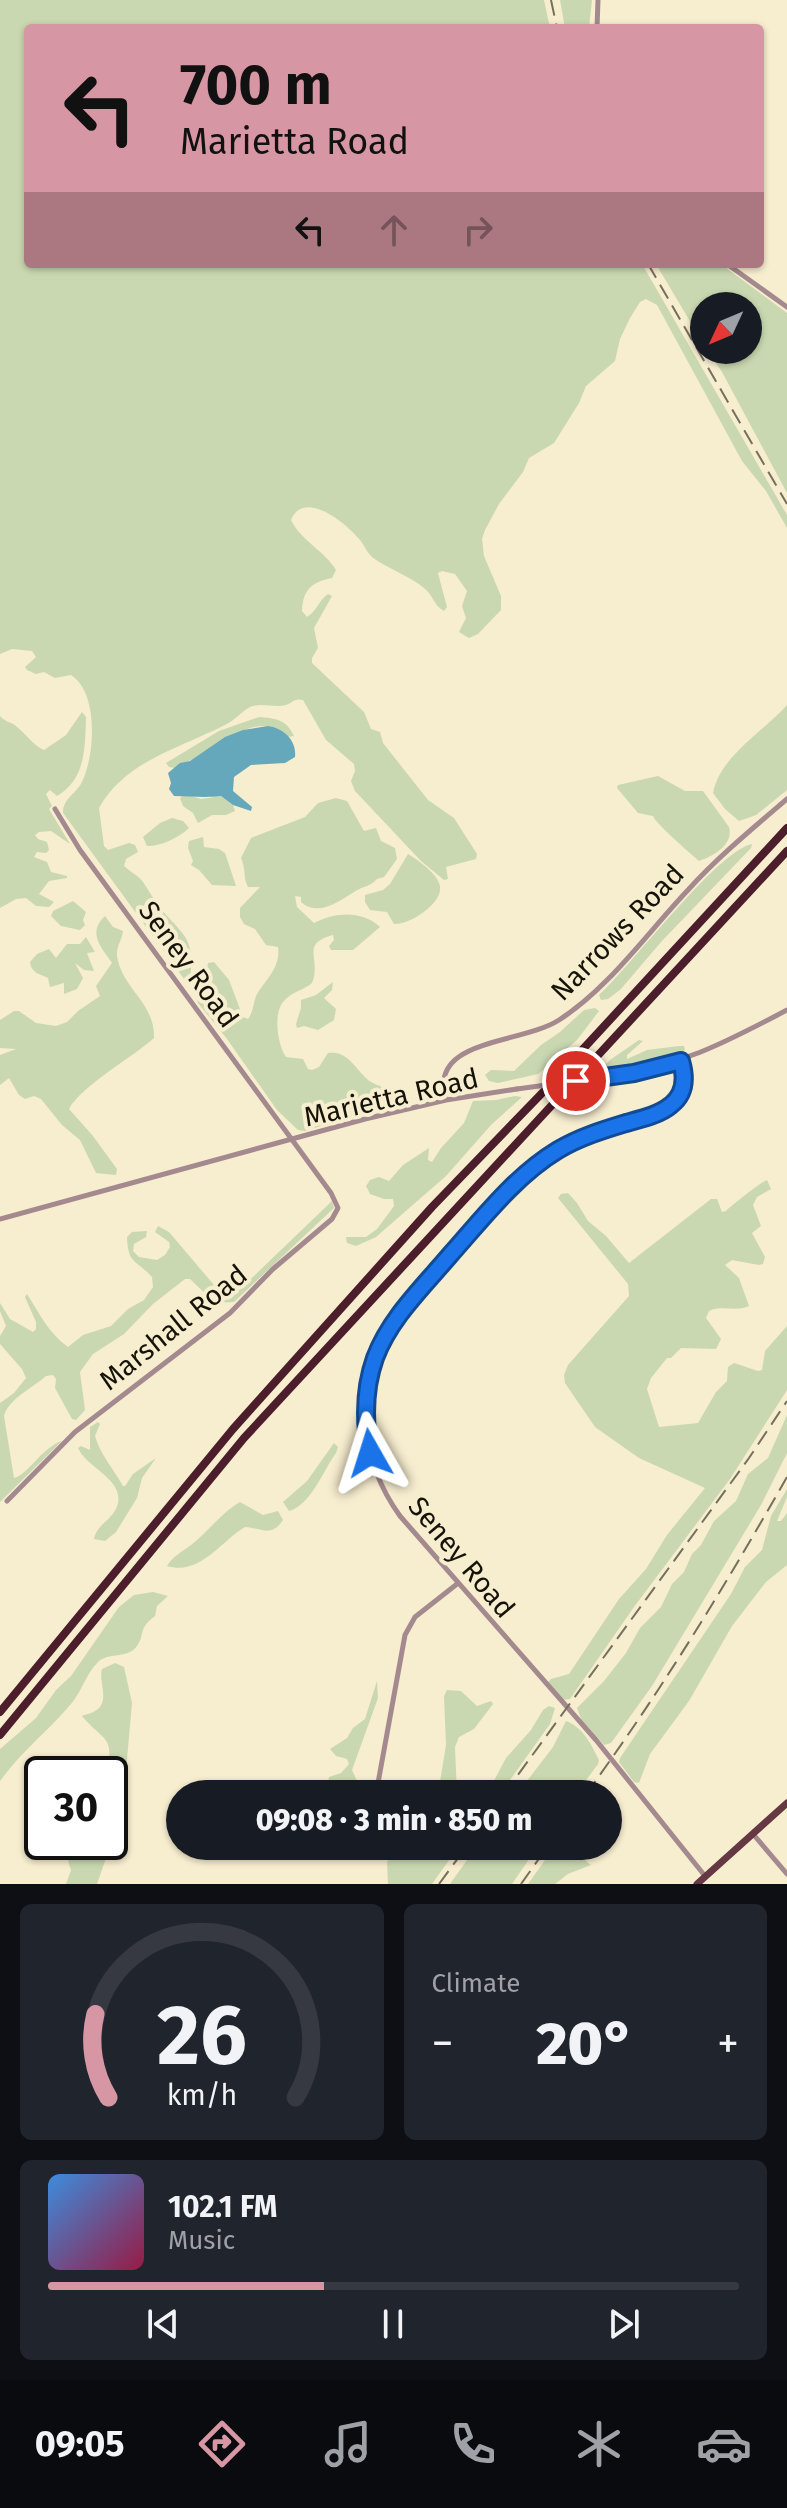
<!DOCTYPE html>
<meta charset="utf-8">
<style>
body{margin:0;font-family:"Fira Sans",sans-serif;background:#20242c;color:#f1f3f6;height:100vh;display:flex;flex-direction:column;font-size:30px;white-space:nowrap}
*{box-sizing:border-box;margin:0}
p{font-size:26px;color:#9ea1a6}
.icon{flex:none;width:44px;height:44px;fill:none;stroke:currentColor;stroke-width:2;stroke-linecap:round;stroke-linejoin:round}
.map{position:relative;height:1884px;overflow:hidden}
.details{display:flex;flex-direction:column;gap:20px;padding:20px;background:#0d0f14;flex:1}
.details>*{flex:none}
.hud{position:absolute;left:24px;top:24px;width:740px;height:244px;border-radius:8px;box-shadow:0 2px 6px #0004;background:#d696a3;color:#111;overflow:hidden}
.needle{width:52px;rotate:226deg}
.fabs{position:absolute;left:690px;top:292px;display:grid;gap:16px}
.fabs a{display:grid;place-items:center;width:72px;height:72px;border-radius:50%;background:#171b24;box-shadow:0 2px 6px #0004;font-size:40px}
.speed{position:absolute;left:24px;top:1756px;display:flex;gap:16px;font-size:40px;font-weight:700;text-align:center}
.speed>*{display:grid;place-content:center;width:104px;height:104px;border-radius:50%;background:#171b24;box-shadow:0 2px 6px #0004;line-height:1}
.speed .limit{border:4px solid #111;border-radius:12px;background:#fff;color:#111}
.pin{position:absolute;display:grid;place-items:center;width:68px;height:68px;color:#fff;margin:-34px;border:4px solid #fff;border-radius:50%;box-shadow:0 2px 8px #0007}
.me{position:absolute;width:88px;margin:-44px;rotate:354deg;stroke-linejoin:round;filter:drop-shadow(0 0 6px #0008)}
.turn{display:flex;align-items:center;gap:28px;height:168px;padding:0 24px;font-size:36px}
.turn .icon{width:104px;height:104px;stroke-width:2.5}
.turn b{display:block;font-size:56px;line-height:68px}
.lanes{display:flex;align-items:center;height:76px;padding:0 24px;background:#0003;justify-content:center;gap:40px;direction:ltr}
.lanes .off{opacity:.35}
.big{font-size:60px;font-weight:800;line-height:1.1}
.details .widget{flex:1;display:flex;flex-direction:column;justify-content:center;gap:12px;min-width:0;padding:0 28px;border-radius:12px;background:#20242c}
.details .dial{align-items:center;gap:0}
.dial svg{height:208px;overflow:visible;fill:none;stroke:#363941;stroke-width:7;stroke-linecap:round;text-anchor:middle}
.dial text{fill:#f1f3f6;stroke:none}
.song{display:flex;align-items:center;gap:24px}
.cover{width:96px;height:96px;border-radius:12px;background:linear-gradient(135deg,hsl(210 70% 55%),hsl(340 70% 35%))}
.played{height:8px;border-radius:4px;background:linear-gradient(90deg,#d696a3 40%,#363941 40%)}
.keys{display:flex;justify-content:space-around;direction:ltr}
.heat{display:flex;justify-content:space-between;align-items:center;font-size:44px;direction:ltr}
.details .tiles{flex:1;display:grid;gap:20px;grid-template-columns:1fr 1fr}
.widget:last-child{grid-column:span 2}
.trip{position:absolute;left:166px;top:1780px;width:456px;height:80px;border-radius:40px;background:#171b24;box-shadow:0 2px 6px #0004;font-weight:800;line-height:80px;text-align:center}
.dock{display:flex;height:128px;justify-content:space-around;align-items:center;background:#090b0e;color:#9ea1a6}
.dock .icon{width:56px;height:56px}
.dock .active{color:#d696a3}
.dock b{font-size:36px;color:#f1f3f6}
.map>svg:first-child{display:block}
.green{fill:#cad8b1}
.water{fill:#65a7bb}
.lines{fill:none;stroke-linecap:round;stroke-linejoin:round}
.minor{stroke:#a48a8f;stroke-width:5}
.major{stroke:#643944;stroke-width:7}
.highway{stroke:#4c1d2b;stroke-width:8}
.rail{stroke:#756f5d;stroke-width:2;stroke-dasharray:16 8;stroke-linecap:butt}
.minor-bridge{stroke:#a48a8f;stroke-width:5}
.route-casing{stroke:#114b97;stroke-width:20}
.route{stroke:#1a73e8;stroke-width:14}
.labels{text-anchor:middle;stroke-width:8;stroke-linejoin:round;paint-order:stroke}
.street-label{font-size:28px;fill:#151208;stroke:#f7edcf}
</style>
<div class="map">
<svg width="787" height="1884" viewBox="0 0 787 1884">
<rect width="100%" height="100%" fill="#f7edcf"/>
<path class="green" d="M0,0H544L550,28H28V264H642L787,515V528L766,491L742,461L657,305L646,299L640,302L630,318L620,339L615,361L586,386L579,403L554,443L529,458L523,472L499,504L485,530L482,539L484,556L501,596V610L478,634L469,638L459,632L466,618L462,606L467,591L455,574L442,571L438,573L447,607L444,611C434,606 433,595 424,588C410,576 382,566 371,556C367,552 364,545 360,540C347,524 304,488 291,520C301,541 324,550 336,570L332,578C311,582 303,590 302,611L307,617C317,611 319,600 328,594L332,596L314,628L318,648L312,658V663L364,712L371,729L380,732L383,743L428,800L454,818L477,854L476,859L446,867L448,879L444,880L421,861L355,791L351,781L355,771L354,764L326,740L303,700C294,698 294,702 286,705C274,708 262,702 250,707C241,712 234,721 225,725C180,748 125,761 99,808L104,846L108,850L129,843L135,845L138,852L126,859L124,866C130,872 138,875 143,882C149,891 154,900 161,909C185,937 195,938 190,980L187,983L63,813C63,798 76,794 82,782C95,755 99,693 71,675L55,678L44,672L36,674L27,670L25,667L36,657L32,651L12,649L0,654Z
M560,0H592L589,28H565Z
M656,264H721L787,313V493L722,372L707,350H748V306H704V345Z
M787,705V790L756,815L739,821L725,809L713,793C720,756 764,731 787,705Z
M82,712L86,717C85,747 86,779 57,796L50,790L46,794L52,806L49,809L70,844L51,831L39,832L35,835L38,839L47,842L49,850L46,853L37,852L34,857L47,862L51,872L67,876V878L49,881L39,894L54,902L49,907L36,906L26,898L16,899L0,908V716C6,723 11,721 17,727C27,735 33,745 44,750L66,735Z
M259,717C276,718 287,720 294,736L288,737C262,709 221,742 197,757C189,762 181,762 175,768L169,767L166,763L219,731Z
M658,776L685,791H703L729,827C734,844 714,856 699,861C690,853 656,824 653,816L638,813L617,788L618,785Z
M185,794L201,799L221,796L233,805L235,811L226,815H212L198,823L193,813L183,806L180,798Z
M336,798L347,801L364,831L376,828L381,841L395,848L397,859L384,877L377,879C370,887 363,886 354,892C338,902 318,917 301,902V897L295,896L297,907L314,923C335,912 362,910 380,927L353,950H331L329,946L334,940L333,935C299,944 322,959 312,983C304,990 291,992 284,1001C273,1012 277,1044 286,1057L303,1059L308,1069L312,1070L319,1067L328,1053C350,1050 356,1072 371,1082C378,1086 383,1086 388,1092L381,1101L369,1111L305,1131L298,1130L277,1110L227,1039L198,1003L196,995L204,984L208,963L214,962L229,980L243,1017L248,1019C254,1011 253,1002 257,994C266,979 281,967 278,947L266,945L255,929L244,924L240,917V908L260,887H248C243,879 246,868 241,858L251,838L305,817L318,803Z
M172,818L183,821L189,828C178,838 162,846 147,846L143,837L160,823Z
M203,837L204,847L219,849L225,853L236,886L212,885L199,870L191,865L193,861L188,848L189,841Z
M752,844L751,848L661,942L621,989L608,999L601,1000L599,995C632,965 717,851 752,844Z
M408,854C418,860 438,874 440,886C443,904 409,925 394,924L387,912L370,910L365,902V895L383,890L390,884Z
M73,901L86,912L83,920L85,925L80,930L61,926L51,916L53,911Z
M105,916L113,927L123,931C122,940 116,947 117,956C122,989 155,1002 154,1038C133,1057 81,1086 69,1109L93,1136L117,1169L116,1175L96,1173L80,1140L62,1125L41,1099L34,1096L25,1099L19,1095L9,1078L0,1085V1055L16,1049L0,1048V1020L14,1011H19L36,1023L56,1026L67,1022L78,1011L100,996L96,986L112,963C101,947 87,933 105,916Z
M86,937L95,952L87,953L94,971L84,970L75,963L83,978L77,989L64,994V983L50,987L48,978C40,974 31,973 30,962L37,954L49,949L56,958L67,944H80Z
M333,982L332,990L324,998L336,1009L334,1020L318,1030L304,1026L297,1028L296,1024L301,1008V1000L316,995Z
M595,1008L599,1011L577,1040L538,1074L498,1083L489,1081L485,1075L491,1070L514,1071L541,1045L560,1032L584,1010Z
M639,1040L643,1041L627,1055V1059L647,1050L679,1046H684L685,1050C659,1064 629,1066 600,1070L610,1060Z
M515,1096L522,1097L491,1125L446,1176L376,1237L356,1246L347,1243L346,1237H366L377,1229L394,1206L393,1199H384L370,1194L366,1186L370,1180L379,1177L389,1181L403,1165L429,1148L428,1160L432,1162L441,1148L464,1123L473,1101L496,1100Z
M767,1180L771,1189L757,1197L753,1205L761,1226L752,1233L765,1257L763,1264L759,1265L732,1260L725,1265L739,1278L749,1306C736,1312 721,1305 709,1311L706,1318L721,1339L716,1349L681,1348L671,1358H667L651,1378L647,1389L659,1427L698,1423L716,1392L727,1381L728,1367L734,1363L758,1371L762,1370L765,1351L787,1326V1390L730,1479L634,1607L570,1699L562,1700L548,1682L551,1679L569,1674L619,1599L646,1569L667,1535L705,1488L639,1458L595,1427L565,1383L564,1375L568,1365L629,1296L628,1284L558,1198L561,1194L568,1193L577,1203L588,1221L606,1236L629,1263L711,1199H717L722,1212L726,1211C732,1205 760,1183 767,1180Z
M332,1201L334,1208L234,1302L215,1303L190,1279H185L153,1304L124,1334L93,1354L80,1372L85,1410L76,1420L72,1419L55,1388L56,1379L53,1375L46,1376C33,1388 9,1398 4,1416L14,1478C28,1475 42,1447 62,1441L0,1502V1403L14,1393L26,1378L22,1369L0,1344V1336L6,1326L0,1311V1303L10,1319L33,1332L36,1329V1322L25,1297L27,1294C39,1313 50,1335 68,1347L83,1335L111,1326L128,1309L144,1300L153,1287L152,1277C136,1259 128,1265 127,1237L132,1232L147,1231L146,1237L134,1244L133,1251L139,1257L157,1260L165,1255L170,1247L169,1242L155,1232L158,1226L169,1232L225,1298L232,1297Z
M787,1415V1453L761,1505L652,1686L611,1743L604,1745L581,1719L577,1708L604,1681L626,1653L640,1628L661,1607L672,1584L684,1572L692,1554L701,1545L714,1521L736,1501L748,1474L768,1458Z
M98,1422L100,1424L95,1436C101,1456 113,1468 123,1486H125L133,1474L156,1458L142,1478L137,1498L116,1532L105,1541L94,1539C97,1523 115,1519 118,1503C123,1479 86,1467 78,1448L81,1446L90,1450V1427Z
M334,1443L338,1447L336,1453C323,1471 310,1506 289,1511L283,1502L307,1481Z
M787,1489V1497L777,1521H781L787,1513V1565L766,1582L732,1626L689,1701L650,1754L639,1783L634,1782L619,1762L620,1758L731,1594L745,1567L762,1550L771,1516Z
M240,1502L263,1515L278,1511L283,1520C271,1538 262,1528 245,1527C221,1541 200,1576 167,1566C173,1556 182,1552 191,1545C209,1531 221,1513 240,1502Z
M153,1592L168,1596L157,1606L155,1616C137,1630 146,1633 137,1646C128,1659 108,1652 98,1662C86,1674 82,1691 71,1704C48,1731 21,1752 0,1781V1749L36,1718L56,1690L71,1676L119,1607L134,1595Z
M115,1663L124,1667L132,1703L126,1770L115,1814L112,1841L97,1884H66L71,1870C66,1857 67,1852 77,1842H110V1774H104C119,1737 100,1739 82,1716C86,1714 91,1714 95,1711C111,1702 98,1682 102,1669Z
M377,1681L378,1698L352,1770L358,1783L353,1794H327L329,1777L341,1773L349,1764L347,1759L336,1756L330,1749L347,1738L353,1728L365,1719Z
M447,1690L461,1691L477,1706L491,1701L493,1704L474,1729L459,1737L455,1747L457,1794H438L446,1745L444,1696Z
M549,1706L555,1708L550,1724L500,1794H487L506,1758L531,1730L543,1710Z
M566,1721C583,1727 591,1744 599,1760L598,1764L576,1794H517L553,1747Z
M399,1846H459L432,1884H388L387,1862Z
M477,1846H538L512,1884H450Z
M555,1846H580V1856L591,1865L568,1874L555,1884H528Z"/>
<path class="water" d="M268,726C283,728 297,740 295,757L285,763L251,765L234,777L233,791L252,807L251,811L233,805L221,796C204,798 190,796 174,796L169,789L171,783L168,773L180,763L190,761L225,737L243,730Z"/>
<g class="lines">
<path class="minor" d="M597,28L598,0
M727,264L787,307
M681,1061C686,1078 685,1094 671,1105C658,1116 640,1119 625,1123C602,1131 579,1138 558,1150C519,1174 491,1210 461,1243C436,1272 406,1300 387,1333C353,1392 361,1462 400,1516L596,1740L705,1876
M605,1077C680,1066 721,1045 787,1010
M446,1100C427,1038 520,1045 559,1020C608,989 648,932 688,890C718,857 753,828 787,799
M0,1219L365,1119L446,1100L517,1089
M7,1501L75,1432L230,1313L273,1269L332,1219L338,1208L331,1193L80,850L55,809
M376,1794L405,1635L415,1617L457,1584
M753,1834L787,1874
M366,1848V1846"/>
<path class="major" d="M697,1884L787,1803"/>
<path class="highway" d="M0,1712L233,1429L432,1207L547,1088L787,828
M0,1735L244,1438L787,851"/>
<path class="rail" d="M551,0L557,28
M648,264L787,504
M504,1794L749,1458L787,1401
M586,1794C660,1693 725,1586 787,1477
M439,1884L467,1846
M521,1884L548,1846"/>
<path class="minor-bridge" d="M517,1089L605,1077"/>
</g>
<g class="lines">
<defs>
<path id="route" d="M370,1453C364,1421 364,1389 375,1358C390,1318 423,1287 450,1255C483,1218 515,1176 558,1150C580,1137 603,1130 626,1123C641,1119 659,1115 671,1105C685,1094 686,1078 681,1061L634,1073L576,1081"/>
</defs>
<use href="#route" class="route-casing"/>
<use href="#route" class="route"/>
</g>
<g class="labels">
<g class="street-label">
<text transform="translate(617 932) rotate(-46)" y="10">Narrows Road</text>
<text transform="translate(189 964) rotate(54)" y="10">Seney Road</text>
<text transform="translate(391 1097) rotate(-13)" y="10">Marietta Road</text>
<text transform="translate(173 1327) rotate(-39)" y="10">Marshall Road</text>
<text transform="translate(462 1557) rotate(50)" y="10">Seney Road</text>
</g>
</g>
</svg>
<div class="fabs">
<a><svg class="needle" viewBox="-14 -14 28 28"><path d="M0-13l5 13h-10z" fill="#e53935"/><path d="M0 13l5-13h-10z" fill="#9ea1a6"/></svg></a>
</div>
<div class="speed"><div class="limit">30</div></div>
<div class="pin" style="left:576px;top:1081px;background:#d93025"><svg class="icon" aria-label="arrive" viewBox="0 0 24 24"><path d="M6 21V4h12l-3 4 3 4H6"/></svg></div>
<svg class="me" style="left:370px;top:1453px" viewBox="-20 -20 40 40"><path d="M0-17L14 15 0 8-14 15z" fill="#1a73e8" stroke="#fff" stroke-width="4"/></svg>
<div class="trip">09:08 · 3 min · 850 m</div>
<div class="hud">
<div class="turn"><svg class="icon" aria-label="left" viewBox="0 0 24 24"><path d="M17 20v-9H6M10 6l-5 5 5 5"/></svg><div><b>700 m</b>Marietta Road</div></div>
<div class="lanes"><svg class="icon" aria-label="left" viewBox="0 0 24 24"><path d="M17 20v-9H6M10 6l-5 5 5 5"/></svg><svg class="icon off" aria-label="ahead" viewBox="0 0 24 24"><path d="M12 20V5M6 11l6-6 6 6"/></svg><svg class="icon off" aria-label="right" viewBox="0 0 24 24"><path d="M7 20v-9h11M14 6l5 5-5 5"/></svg></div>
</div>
</div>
<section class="details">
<div class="tiles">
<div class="widget dial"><svg viewBox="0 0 100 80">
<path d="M14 69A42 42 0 1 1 86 69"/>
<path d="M14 69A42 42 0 0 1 9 37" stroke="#d696a3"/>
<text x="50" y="56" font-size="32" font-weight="700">26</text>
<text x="50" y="72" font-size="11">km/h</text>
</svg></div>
<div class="widget"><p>Climate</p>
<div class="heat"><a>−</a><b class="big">20°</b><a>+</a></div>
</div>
<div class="widget">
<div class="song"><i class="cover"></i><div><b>102.1 FM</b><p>Music</p></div></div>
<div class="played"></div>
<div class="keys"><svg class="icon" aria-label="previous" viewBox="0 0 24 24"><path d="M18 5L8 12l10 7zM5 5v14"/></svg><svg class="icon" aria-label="pause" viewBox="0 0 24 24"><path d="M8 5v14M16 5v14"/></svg><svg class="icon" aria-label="next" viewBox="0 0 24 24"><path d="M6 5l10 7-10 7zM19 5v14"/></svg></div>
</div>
</div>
</section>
<nav class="dock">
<b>09:05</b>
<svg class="icon active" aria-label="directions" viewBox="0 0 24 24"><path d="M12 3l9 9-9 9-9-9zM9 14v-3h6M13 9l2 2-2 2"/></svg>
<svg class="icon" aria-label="music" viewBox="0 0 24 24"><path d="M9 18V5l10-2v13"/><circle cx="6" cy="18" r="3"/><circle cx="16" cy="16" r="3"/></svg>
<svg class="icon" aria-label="phone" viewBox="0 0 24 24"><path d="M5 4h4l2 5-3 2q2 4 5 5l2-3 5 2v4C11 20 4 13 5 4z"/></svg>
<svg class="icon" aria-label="climate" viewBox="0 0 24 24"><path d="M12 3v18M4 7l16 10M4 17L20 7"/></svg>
<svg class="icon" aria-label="car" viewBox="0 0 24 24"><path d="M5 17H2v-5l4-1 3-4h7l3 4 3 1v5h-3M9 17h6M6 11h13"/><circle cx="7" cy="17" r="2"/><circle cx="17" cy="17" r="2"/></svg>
</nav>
